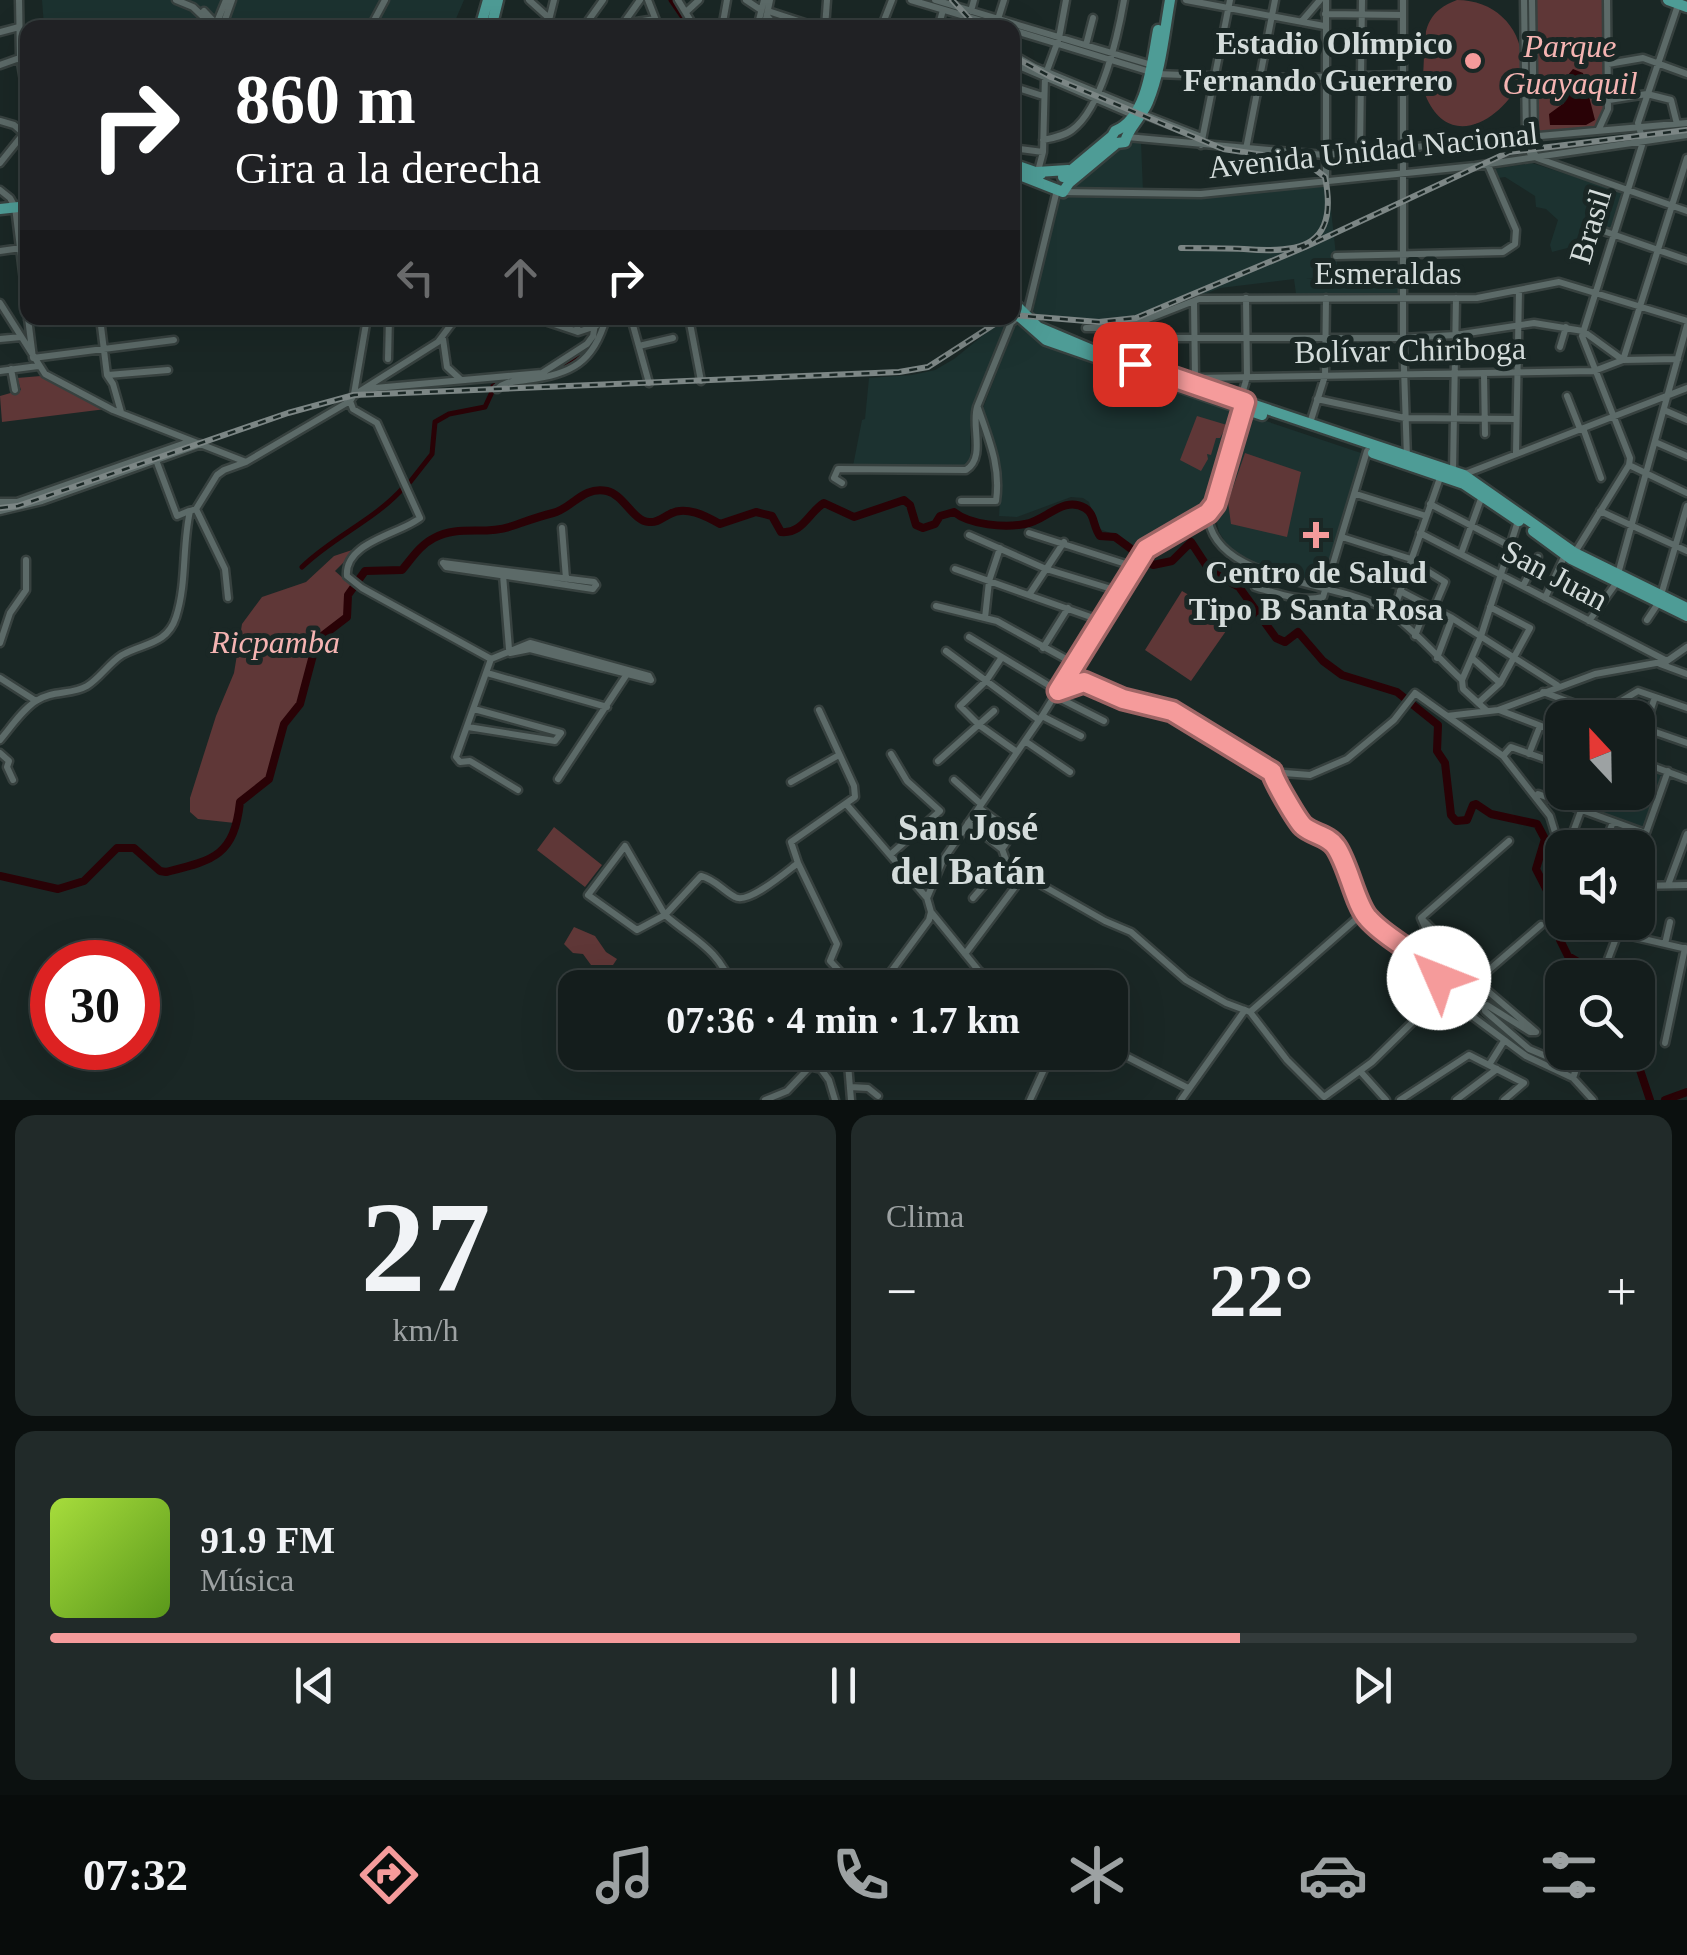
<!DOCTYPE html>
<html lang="es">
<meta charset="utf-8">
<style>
body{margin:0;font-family:"Times New Roman",serif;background:#212a29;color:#f1f3f6;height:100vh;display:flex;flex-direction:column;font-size:38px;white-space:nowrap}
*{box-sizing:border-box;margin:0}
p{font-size:32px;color:#9da2a3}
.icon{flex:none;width:55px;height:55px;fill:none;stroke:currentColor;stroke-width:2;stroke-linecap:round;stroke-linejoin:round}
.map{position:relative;height:1100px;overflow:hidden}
.panel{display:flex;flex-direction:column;gap:15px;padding:15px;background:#0b100f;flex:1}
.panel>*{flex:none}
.banner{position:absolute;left:20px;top:20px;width:1000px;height:305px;border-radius:20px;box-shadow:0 10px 40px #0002,0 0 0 2px #333b3b;background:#202124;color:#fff;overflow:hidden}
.needle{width:65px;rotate:338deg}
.fabs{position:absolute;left:1545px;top:700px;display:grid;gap:20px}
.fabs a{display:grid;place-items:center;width:110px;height:110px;border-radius:20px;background:#141d1c;box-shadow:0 10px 40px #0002,0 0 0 2px #333b3b;font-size:50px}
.speed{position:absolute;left:30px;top:940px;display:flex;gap:20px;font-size:50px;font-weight:700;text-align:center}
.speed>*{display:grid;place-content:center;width:130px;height:130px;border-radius:50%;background:#141d1c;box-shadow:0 10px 40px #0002,0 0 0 2px #333b3b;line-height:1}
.speed .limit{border:15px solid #d22;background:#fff;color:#111}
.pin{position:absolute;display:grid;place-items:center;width:85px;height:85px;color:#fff;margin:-42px;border-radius:20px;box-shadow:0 5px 15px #0006}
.me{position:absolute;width:110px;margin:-55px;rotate:314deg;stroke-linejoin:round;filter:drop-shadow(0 0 8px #0008)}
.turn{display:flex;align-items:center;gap:35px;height:210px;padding:0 50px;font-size:45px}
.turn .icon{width:130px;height:130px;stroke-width:2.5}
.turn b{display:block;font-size:70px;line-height:85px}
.lanes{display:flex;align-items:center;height:95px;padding:0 50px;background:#0003;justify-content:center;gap:50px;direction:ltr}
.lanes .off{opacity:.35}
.big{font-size:75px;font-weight:600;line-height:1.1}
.panel .tile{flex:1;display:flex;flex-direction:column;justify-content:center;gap:15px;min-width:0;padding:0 35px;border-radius:20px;background:#212a29}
.panel .dial{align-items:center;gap:0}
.dial b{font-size:130px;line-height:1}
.song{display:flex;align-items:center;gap:30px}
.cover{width:120px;height:120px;border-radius:15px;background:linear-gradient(135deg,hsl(80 70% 55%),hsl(90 70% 35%))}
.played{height:10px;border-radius:5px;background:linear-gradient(90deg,#f59b9b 75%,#333b3b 75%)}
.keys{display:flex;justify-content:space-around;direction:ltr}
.heat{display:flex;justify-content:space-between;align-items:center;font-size:55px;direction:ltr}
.panel .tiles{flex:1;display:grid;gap:15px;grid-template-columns:1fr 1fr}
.tile:last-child{grid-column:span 2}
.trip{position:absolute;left:558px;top:970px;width:570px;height:100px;border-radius:20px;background:#141d1c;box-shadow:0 10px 40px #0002,0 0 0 2px #333b3b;font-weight:600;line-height:100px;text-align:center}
.dock{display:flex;height:160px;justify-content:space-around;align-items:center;background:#080c0b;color:#9da2a3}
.dock .icon{width:70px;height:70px}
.dock .on{color:#f59b9b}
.dock b{font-size:45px;color:#f1f3f6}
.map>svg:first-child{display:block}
.built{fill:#1c3230}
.green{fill:#5f3737}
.water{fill:#290206}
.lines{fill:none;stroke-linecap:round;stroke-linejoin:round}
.canal{stroke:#290206;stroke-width:5}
.river{stroke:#290206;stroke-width:8}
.minor-casing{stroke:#37413f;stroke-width:11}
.major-casing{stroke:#37413f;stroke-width:15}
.minor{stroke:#5c6a68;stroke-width:6}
.major{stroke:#4e9c96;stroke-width:10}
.rail-casing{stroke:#7c8685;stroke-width:6}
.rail{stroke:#1a2725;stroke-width:2.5;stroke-dasharray:8;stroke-linecap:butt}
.route-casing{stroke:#9f6565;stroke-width:25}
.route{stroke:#f59b9b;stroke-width:18}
.poi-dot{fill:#f59b9b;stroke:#1a2725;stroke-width:4}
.labels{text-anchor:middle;stroke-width:10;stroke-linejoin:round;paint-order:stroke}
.poi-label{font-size:32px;font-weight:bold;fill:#d4dcdb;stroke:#1a2725;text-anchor:end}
.park-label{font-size:32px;font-style:italic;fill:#f5b4b2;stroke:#1a2725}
.street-label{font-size:32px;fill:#d4dcdb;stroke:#1a2725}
.quarter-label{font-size:38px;font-weight:bold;fill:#d4dcdb;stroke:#1a2725}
</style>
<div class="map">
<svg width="1687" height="1100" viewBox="0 0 1687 1100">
<rect width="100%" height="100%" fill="#1a2725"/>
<path class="built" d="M42,0H464L452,28L414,27L398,18L391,28L44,27Z
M1130,140L1141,142L1143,192L1072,191L1073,183L1113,150L1123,148Z
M1532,163L1622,192L1610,231L1588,223L1579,245L1552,252L1550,245L1558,220L1546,209L1536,207L1535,196L1505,177L1498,178L1494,169Z
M1328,183L1338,273L1306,279L1400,271L1399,296L1296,294L1294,279L1220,288L1141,319L1120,324H1085L1032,316L1057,199L1061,197L1193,199Z
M1016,323L1052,348L1241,411L1213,502L1141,550L1116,535L1097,528L1089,502L1083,498L1071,497L1017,517L999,516L1001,483L998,457L983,408Z
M997,324L1005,328L1004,333L970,421V458L967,464L961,467L853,466L862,420L865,419L869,378L912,375L935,370L954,359Z
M1245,414L1364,454L1324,584L1250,562L1231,551L1219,532L1215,513Z
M1638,767L1663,776L1644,828L1588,809L1594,793L1638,792Z"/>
<path class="green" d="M1457,0C1493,0 1520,25 1522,60C1522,67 1523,76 1519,83C1503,117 1452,152 1427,99C1421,86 1424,68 1424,53C1424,26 1430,10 1457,0Z
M1536,0H1604L1605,108L1596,129L1540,135L1536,130L1539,125Z
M41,376L106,409L2,422L0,396L21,390L17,378Z
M1197,416L1227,425L1220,438H1216L1211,455L1207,454L1208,459L1201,471L1180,460Z
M1245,453L1301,472L1287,537L1231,524L1228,502Z
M358,548L335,571L353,587L345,596L347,616L317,637L313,644L297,703L279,731L267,778L238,801L235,823L198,819L190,812V798L216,716L234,673L242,624L262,597L306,582L334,556Z
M1182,591L1233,621L1191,681L1145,650Z
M554,827L602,865L585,887L537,850Z
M574,927L595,936L606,952L617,959L613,965H591L583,954L573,953L564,944Z"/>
<path class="water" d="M1573,69L1583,73L1595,120L1586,125H1550L1549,114L1564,103L1562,82Z"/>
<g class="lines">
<path class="canal" d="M671,0L690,28
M599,331L601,318
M562,370L589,349
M493,386L508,381
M410,482L432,454L435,422L449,414L485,407L492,392
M302,567C334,536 375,520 404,487"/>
<path class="river" d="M0,876L58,889L84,881L117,848H134L160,871L166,872C214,860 234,856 240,802L269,779L284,724L300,704L317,640L347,617L348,595L365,571L402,570C412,558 420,545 434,538C458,525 485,535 509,527C524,522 537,517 553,513C573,508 582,486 607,491C624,495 633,521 649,522C658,523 663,517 670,514C685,505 706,516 720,524L756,512L772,516L781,532C803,534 808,513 824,503L854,517L904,500L910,505L916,525L923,528L935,524L940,516L954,512C970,525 1005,528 1025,524C1046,521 1063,495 1085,508C1095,514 1093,527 1100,536L1115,537L1153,565L1172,561L1191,542L1210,571L1239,587L1276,638L1285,642L1298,632L1323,661L1342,675L1397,692L1438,725L1437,751L1445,763L1451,815L1456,821L1467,820L1473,805L1476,804L1491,814L1537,824L1545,839L1536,869L1560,916V940L1568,956L1590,969L1594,978
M1634,1052L1650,1100
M1665,1100L1687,1092"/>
<defs>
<path id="minor" d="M19,0L20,57L28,104
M176,0L193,7L215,28
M529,0L549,18
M648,0L659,28
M678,0L695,28
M746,0L761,10
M911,0L1005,28
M935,0L1152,65
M1186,0L1324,26
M1403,0V338L1407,458
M1524,0L1526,139L1537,158L1687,211
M204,11L220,28
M768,11L820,28
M971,11L974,0
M686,12L699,0
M1325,14L1403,15
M767,16L777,28
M998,19L1004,0
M1302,21L1320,0
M217,22L226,0
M454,24L467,28
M624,24L655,19
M222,28L232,0
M370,28L385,0
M547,28L554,0
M583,28L603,0
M620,28L640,0
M722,28L727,0
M757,28L764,0
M764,28L770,0
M825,28L827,0
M881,28L892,0
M938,28L943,10
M1012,30L1157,74L1259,78L1402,75
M0,32L19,27
M1086,45L1093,18
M1012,54L1035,67L1137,109
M1012,63L1133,115
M1608,64L1643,58L1687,74
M0,65L28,55
M1012,86L1043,96
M1609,100L1647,94L1671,100L1677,124
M1143,114L1202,137
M0,121L14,125L28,137
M1598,131L1608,109L1607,0
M1127,137L1324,155L1687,123
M1043,140C1053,138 1064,136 1072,130C1102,108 1118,35 1124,0
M1201,145L1230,0
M1012,148L1043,152
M1246,149L1275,0
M1360,153L1362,0
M1530,153L1534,138L1532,0
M0,163L28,128
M1038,171L1043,152L1045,76L1059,38L1066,0
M1326,180V0
M0,190L10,198L15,207L28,313
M1063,192L1201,194L1475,166L1687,135
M1589,226L1687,260
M0,251L28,247
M1336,256L1503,252L1515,244L1516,230L1488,165
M0,303L45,374L113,410L246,462
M1194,303L1195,378
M28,318L33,358L174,340
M100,318L107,375L113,384L121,412
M191,318V321
M367,318H385
M536,318L578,332L596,326
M576,318L578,332
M631,318L649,383
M689,318L701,381
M28,320L46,318
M1086,328H1114L1143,321L1199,299L1477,298L1559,282L1687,321
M1141,338H1403L1455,335L1534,323L1583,331L1623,360L1678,359
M0,339L21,337
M443,339L447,367L461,380
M639,346L673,338
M1560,347L1566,327
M1455,348H1492
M388,359L389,318
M1135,364L1143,321
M11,369L15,390
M0,371L38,366
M1484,374L1485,434
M108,375L168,370
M1195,378L1594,371L1623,360L1687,158
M364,389L542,373L587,344L593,336L596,318
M497,389C505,381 515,382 526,380C571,375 594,362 606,318
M354,394L367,318
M1567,396L1580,429
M1317,399L1405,418L1516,419
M350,401L353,409L377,423L420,518C400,534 344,542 347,576L362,588L491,659
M1240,401L1247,377L1246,298
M1664,410L1687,420
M1310,423L1325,376L1326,298
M1583,428L1601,478
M1655,442L1687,456
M1516,453L1519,290
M156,460L177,516L189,511
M1629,465L1630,458L1582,336L1643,142L1638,123L1679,2
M1629,465L1687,493
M1453,471L1456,298
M1465,474L1687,388
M101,480L201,444
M842,483L834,478L838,469L966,470C986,457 971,427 977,407L1011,323L1028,309L1057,190
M1356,494L1426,516
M961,501H996C1001,467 989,440 978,408
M0,502H17L191,441
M1430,504L1510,546
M0,511L42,501L101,480L100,474
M1600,511L1687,551
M1208,513C1210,584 1342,580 1388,611C1415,630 1438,658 1462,680L1463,689L1487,711
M562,528L566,579
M1029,533L1135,567
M1420,533L1667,661
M969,535L1046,569L1118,591
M1342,537L1411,559
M1461,554L1482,496
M1574,554L1629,465
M1411,561L1445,582L1434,608
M443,563L446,567L593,589L596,585
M443,563L594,582L596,585
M955,569L1102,621
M1360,573L1402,586
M1618,574L1687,325
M503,575L509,649
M1523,586L1538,557
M1255,587C1276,593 1302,603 1323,597L1367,451
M1400,591L1452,618L1557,685
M1029,595L1064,542
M228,598L225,569L196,509L217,475L224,470L246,462L350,401L354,395L438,342L456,318
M1545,598L1565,555
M936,606L997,621L1075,664
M1392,615L1441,475
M985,618L989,581L1000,548
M1647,620L1659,602L1687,506
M1589,621L1617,582
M1415,636L1427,605
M969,637L1058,691L1085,681L1137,704L1172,711L1243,752L1271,772L1278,788L1305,828L1335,845L1354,882L1363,913L1387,935L1426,961L1439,978L1445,996
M0,643L10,613L26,590V560
M1043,648L1068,608
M946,651L1039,720
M510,653L530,649L651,680
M1002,657L986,681L960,706L979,725L1017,752
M1437,658L1452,618
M1472,658L1500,683
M491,659L456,757L460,762L470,761L518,790
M491,659L530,643L649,676L651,680
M1660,664L1687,674
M487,673L607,707
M0,678L36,701
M1462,680L1481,636L1518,521
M1543,692L1613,718
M1055,696L1104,721
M1478,703L1500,683L1530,628L1490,607
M1499,710L1562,734
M1601,713L1638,691L1687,708
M1042,716L1081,736
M1447,716L1498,710L1595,674L1667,661L1687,647
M1638,726L1687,743
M468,727L555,741L561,733L474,709
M0,740C11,727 22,710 36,701C52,690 72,695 87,686C100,678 109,663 122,655C143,643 167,645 176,617C187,583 182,546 190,511L196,509
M1025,741L1070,772
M1638,748L1655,697
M0,753L9,761L7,767L13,780
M1529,754L1540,726
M1503,756L1511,747L1562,765
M938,761L994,711
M1638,761L1687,779
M1271,772L1310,775L1347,759L1394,720L1415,693L1503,756L1550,816L1562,855
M558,779L629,671
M954,780L981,804
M791,782L839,755
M1538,794L1645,833
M847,805L927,898
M979,808L1013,833L1002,849
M968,823L1002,849L1006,860L1024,875L1105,921L1131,932L1186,980L1226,1003L1250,1012
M1567,848L1588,792
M1603,848L1613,822
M890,855L940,811L907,781L891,754
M1638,855L1668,771
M798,863L791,842L855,797L854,786L819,710
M1560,883L1562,885
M1668,885L1687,834
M1638,886L1687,885
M973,898L1006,860
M931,912L979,971L1002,988
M1421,918L1456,953L1476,981L1536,1032H1530L1487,1005L1484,1006L1485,1011L1529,1049L1572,1067L1575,1072L1573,1078
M1591,922L1592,927L1687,949
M1665,944L1670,922
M965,954L1024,875
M1607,962L1618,933
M1476,981L1541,925
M733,988C718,948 695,941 665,915L637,930L588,895L625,846L665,915L701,876C716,880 722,890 735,897C748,905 786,872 798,863L837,944L830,961L855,988
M879,988L929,920L931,912L927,898L943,860L1042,716L1139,559L1147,549L1208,513L1215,504L1244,407
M1444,990L1446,975L1421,918L1509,841
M1445,996L1526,1056L1573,1078L1593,1100
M1250,1012L1287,1060L1324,1097L1372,1062L1433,1002L1445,996
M1250,1012L1363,913
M1665,1043L1685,948
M1110,1048L1188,1088
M749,1052L821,1069L829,1080L835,1100
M847,1052L851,1100
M1489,1065L1504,1041
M1360,1071L1386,1100
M850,1087L868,1088L878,1096
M765,1100L787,1091L824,1052
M1030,1100L1052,1052
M1181,1100L1245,1010
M1400,1100L1469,1055L1524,1083L1504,1100
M1456,1100L1497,1069"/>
<path id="major" d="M1668,0L1687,7
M480,28L488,0
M491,28L498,0
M1012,164L1041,174
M1012,172L1063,192L1069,183L1117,143L1125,142C1128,128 1142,117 1148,102C1161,70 1164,34 1170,0
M1037,172L1068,170
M1063,177L1112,136L1115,131C1148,118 1152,61 1158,30
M0,209L28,206
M1012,301L1038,327L1102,354L1464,475L1575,553L1687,608
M1013,311L1046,340L1262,415
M1373,453L1464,484L1519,521
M1533,531L1571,559L1687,616"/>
</defs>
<use href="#minor" class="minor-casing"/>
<use href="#major" class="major-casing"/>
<use href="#minor" class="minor"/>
<use href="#major" class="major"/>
<defs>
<path id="rail" d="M952,0L978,28
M1012,56L1051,77L1223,149L1304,161L1325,177C1339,246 1302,254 1244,249C1223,248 1202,248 1181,248
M1012,315L1099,322L1136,318L1305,247L1509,152L1687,130
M0,508L18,506L288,413L354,395L899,372L928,367L1004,318"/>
</defs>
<use href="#rail" class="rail-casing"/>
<use href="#rail" class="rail"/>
</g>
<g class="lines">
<defs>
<path id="route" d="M1135,364L1245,402L1215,504L1208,513L1146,549L1058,691L1084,682L1123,699L1172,711L1272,772C1274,781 1297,820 1303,826C1313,835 1328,835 1336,847C1349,866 1355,904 1368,918C1389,942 1420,951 1439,978"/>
</defs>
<use href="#route" class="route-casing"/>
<use href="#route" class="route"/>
</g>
<g class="poi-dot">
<circle cx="1473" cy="61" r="10"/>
<path d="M1311 520h10v10h10v10h-10v10h-10v-10h-10v-10h10z"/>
</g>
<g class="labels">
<g class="poi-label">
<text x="1453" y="54">Estadio Olímpico<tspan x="1453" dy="37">Fernando Guerrero</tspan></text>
<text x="1316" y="583" text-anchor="middle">Centro de Salud<tspan x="1316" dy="37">Tipo B Santa Rosa</tspan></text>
</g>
<g class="park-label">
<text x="1570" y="57">Parque<tspan x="1570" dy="37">Guayaquil</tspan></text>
<text x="275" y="653">Ricpamba</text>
</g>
<g class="street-label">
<text transform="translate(1373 150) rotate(-6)" y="11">Avenida Unidad Nacional</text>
<text transform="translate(1590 226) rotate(-73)" y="11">Brasil</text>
<text x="1388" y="284">Esmeraldas</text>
<text transform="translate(1410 350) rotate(-1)" y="11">Bolívar Chiriboga</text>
<text transform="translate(1555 575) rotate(28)" y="11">San Juan</text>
</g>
<g class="quarter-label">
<text x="968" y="840">San José<tspan x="968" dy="44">del Batán</tspan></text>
</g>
</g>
</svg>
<div class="fabs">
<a><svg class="needle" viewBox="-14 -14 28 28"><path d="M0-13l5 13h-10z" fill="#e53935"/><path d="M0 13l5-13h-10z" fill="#9da2a3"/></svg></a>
<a><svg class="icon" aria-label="sound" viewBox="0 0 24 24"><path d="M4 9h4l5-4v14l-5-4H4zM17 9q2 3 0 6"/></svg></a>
<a><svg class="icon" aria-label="search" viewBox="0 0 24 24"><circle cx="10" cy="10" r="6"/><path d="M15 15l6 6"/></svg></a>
</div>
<div class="speed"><div class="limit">30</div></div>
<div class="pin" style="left:1135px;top:364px;background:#d93025"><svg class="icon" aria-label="arrive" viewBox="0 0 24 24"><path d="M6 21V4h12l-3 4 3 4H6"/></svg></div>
<svg class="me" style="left:1439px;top:978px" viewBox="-20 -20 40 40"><circle r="19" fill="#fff"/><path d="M0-13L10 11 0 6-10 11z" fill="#f59b9b"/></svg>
<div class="trip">07:36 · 4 min · 1.7 km</div>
<div class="banner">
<div class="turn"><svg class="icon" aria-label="right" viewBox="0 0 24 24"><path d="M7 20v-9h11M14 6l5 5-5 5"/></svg><div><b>860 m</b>Gira a la derecha</div></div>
<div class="lanes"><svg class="icon off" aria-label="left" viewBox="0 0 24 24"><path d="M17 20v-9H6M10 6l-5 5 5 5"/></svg><svg class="icon off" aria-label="ahead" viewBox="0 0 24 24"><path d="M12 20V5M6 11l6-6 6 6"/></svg><svg class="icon" aria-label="right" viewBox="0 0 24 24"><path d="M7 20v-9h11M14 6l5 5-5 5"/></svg></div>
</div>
</div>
<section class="panel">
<div class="tiles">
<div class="tile dial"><b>27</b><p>km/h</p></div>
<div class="tile"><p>Clima</p>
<div class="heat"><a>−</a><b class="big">22°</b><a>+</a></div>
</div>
<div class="tile">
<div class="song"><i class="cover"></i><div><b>91.9 FM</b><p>Música</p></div></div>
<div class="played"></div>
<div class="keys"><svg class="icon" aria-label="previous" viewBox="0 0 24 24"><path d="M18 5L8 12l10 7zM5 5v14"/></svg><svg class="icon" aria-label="pause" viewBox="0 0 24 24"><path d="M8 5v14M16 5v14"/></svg><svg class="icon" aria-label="next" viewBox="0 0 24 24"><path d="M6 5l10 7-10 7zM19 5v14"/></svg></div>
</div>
</div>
</section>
<nav class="dock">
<b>07:32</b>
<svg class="icon on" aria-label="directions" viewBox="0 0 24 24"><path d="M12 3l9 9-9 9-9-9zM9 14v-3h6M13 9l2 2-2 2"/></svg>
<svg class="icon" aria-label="music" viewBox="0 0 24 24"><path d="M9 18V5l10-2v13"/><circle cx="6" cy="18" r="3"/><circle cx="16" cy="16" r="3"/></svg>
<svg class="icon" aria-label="phone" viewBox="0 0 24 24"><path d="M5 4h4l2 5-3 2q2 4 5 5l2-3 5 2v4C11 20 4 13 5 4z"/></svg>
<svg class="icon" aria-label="climate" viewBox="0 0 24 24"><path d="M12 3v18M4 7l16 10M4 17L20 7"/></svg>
<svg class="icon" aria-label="car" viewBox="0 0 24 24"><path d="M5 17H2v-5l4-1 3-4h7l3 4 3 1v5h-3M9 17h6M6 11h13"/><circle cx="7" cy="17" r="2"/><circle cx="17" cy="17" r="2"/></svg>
<svg class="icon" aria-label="filters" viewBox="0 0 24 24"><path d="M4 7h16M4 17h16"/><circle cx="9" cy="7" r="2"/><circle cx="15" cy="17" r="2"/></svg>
</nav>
